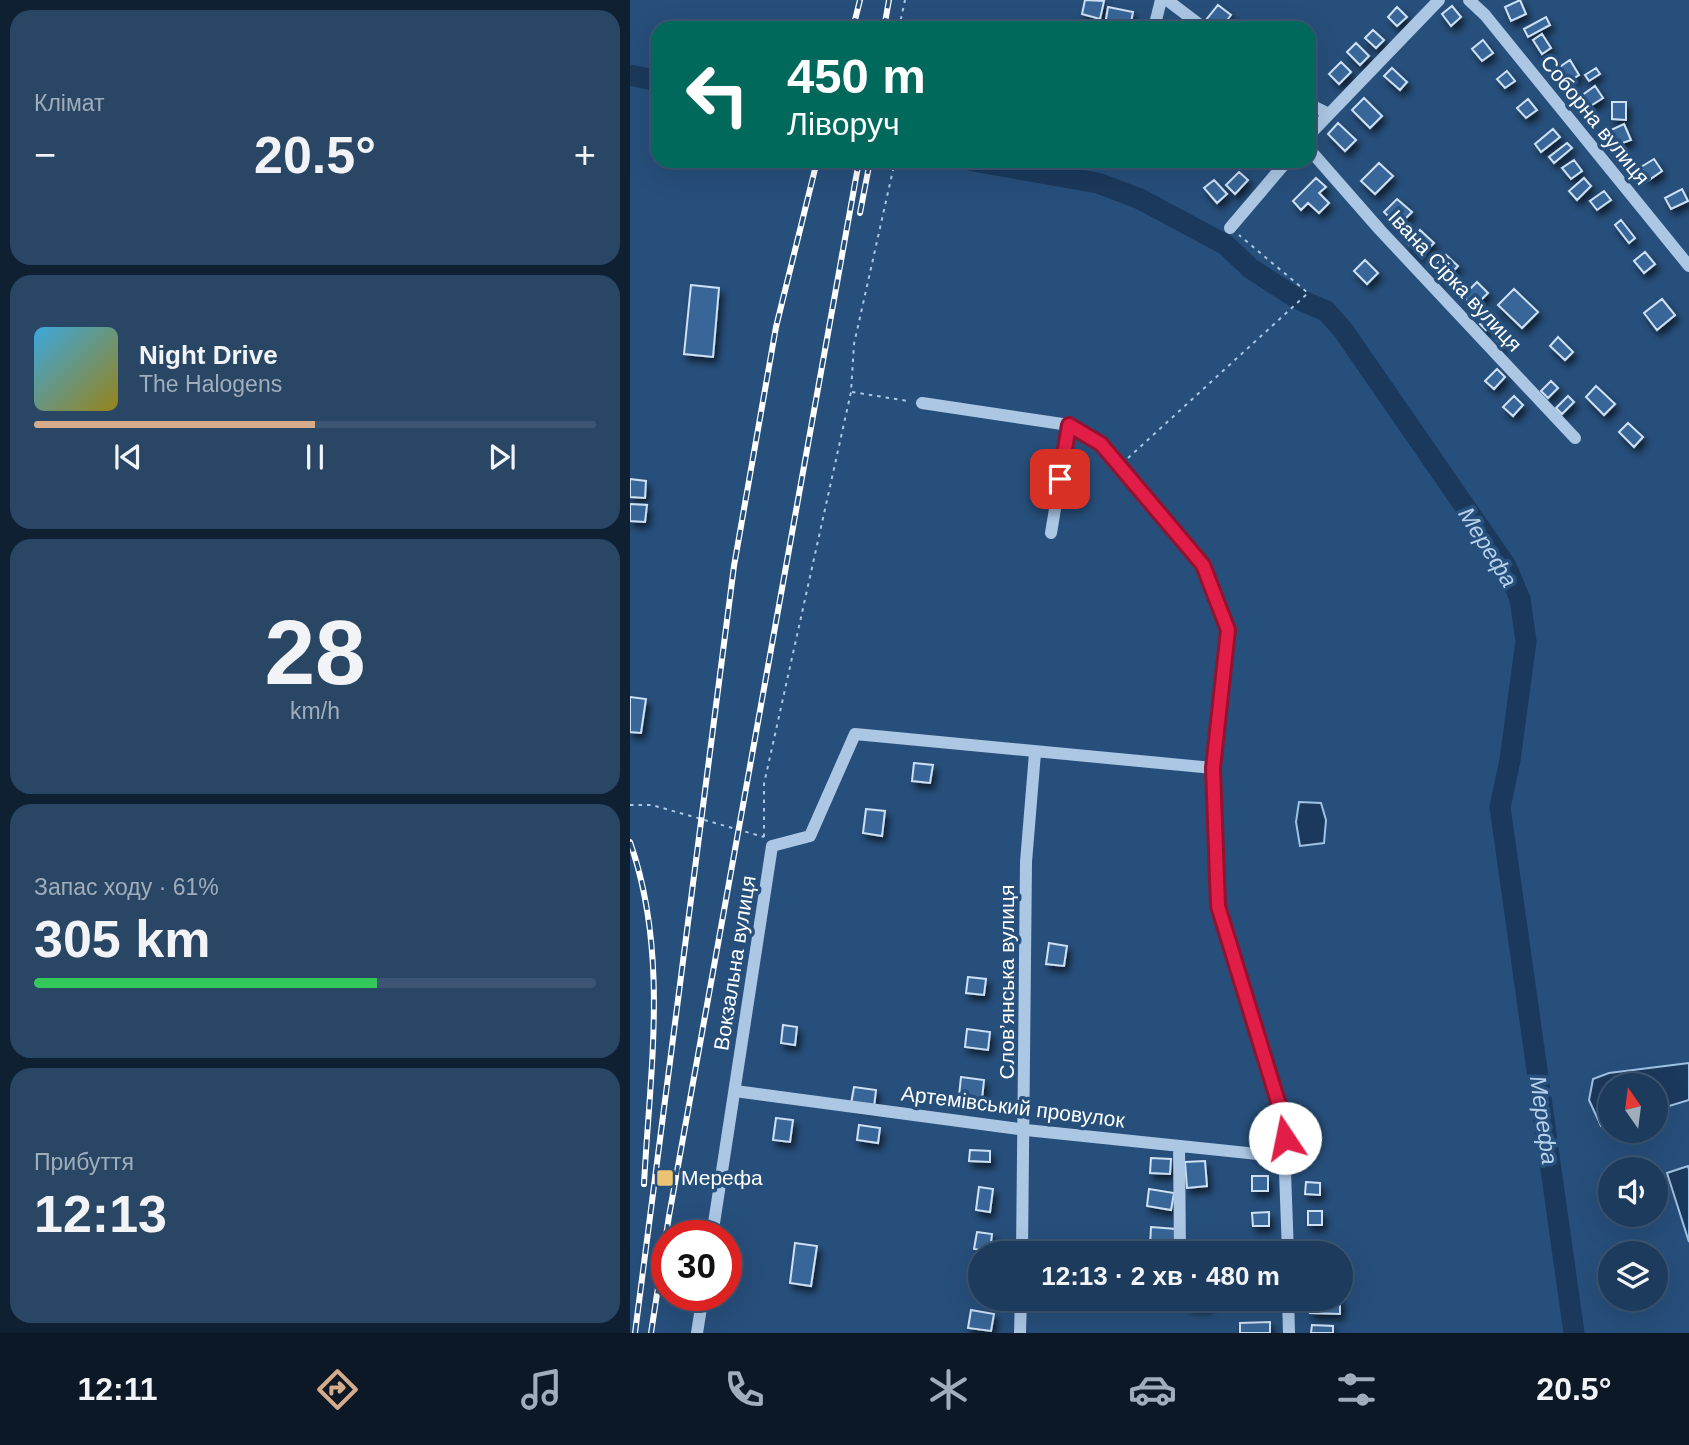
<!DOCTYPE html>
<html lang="uk">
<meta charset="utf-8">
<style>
body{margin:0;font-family:Arial,sans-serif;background:#2a4665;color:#f1f3f6;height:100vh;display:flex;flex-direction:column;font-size:26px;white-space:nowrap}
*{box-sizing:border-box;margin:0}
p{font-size:23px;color:#a0adbb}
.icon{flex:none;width:38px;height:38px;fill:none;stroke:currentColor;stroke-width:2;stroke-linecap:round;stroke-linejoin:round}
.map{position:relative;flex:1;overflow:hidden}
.drawer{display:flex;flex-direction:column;gap:10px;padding:10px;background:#102033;width:630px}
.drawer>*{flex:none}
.guide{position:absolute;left:21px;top:21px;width:665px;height:147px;border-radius:21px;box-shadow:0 7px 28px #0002,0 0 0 2px #3b5572;background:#00695c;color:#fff;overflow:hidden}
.needle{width:46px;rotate:346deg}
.fabs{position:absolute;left:968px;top:1073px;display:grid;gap:14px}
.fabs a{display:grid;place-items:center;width:70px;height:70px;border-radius:50%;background:#1d3b5c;box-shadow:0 7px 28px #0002,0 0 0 2px #3b5572;font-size:35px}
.speed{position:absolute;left:21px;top:1220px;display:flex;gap:14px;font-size:35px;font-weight:700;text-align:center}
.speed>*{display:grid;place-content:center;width:91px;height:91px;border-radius:50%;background:#1d3b5c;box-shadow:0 7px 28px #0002,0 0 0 2px #3b5572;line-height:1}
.speed .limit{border:10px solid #d22;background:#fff;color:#111}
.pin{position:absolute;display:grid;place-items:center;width:60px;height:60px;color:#fff;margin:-30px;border-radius:14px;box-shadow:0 4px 10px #0006}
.me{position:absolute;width:77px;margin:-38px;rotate:349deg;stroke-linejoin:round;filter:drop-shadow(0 0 5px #0008)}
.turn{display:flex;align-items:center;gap:24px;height:147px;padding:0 21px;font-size:32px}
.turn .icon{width:91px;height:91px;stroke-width:2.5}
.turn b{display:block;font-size:49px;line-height:60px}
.big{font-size:52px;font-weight:600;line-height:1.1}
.drawer .card{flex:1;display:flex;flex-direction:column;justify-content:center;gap:10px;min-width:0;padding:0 24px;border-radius:21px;background:#2a4665}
.drawer .dial{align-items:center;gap:0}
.dial b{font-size:91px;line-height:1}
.song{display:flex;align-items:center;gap:21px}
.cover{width:84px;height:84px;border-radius:10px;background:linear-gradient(135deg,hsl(200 70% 55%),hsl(50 70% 35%))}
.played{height:7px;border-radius:4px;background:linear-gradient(90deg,#d6ab8b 50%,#3b5572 50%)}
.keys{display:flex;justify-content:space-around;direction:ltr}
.heat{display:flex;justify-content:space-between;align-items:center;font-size:38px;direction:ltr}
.charge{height:10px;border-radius:5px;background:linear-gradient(90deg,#34c759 61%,#3b5572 0)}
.trip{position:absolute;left:338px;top:1241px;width:385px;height:70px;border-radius:35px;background:#1d3b5c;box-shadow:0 7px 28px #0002,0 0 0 2px #3b5572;font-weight:600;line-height:70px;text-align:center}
.tab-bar{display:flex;height:112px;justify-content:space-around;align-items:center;background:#0c1825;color:#a0adbb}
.tab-bar .icon{width:49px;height:49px}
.tab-bar .active{color:#d6ab8b}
.tab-bar b{font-size:32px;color:#f1f3f6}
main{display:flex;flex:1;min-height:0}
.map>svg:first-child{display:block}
.water{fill:#1b395c;stroke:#a0c2e4;stroke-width:2}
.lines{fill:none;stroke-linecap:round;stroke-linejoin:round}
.river{stroke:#1b395c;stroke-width:21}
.building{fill:#376698;stroke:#cee0f3;stroke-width:2;filter:url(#shadow)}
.path{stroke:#abc7e4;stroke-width:2;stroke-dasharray:3.5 5;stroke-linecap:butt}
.minor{stroke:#abc7e4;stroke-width:12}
.rail-casing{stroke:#fff;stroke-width:6}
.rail{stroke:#274f7b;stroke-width:3.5;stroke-dasharray:10;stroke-linecap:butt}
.route-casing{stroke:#92132f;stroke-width:18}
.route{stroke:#e11d48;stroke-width:12}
.poi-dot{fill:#ecc471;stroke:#274f7b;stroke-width:2.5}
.labels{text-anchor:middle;stroke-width:7;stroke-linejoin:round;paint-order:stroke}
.street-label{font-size:21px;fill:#fff;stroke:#274f7b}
.poi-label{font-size:21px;fill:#fff;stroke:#274f7b;text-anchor:start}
.water-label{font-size:23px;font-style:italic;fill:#b6d1ec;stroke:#274f7b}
</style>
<main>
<section class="drawer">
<div class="card"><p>Клімат</p>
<div class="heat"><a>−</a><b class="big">20.5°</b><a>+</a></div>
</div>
<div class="card">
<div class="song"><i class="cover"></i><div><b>Night Drive</b><p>The Halogens</p></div></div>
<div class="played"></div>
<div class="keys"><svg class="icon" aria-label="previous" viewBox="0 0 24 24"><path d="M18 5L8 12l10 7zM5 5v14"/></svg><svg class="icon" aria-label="pause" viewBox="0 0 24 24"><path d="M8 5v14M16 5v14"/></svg><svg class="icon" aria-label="next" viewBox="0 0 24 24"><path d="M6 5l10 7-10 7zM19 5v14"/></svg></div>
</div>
<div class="card dial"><b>28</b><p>km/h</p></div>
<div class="card"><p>Запас ходу · 61%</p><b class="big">305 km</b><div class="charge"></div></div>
<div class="card"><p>Прибуття</p><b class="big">12:13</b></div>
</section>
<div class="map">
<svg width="1059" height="1333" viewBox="0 0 1059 1333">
<defs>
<filter id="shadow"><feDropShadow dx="3.5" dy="5.5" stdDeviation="3.5" flood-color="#0009"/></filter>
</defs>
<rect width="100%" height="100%" fill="#274f7b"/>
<path class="water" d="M669,802L691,803L696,820L694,843L670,846L666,822Z
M1059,1063V1100L1026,1110V1085H980V1123L971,1126L959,1100L963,1079L979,1073Z
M1058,1166L1059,1170V1242L1037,1173Z"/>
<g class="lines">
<path class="river" d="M0,75L28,81
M343,161L468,183L510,199L596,245L620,268L666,298L696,311L713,330L876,566L890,599L896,641L880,760L870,807L944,1333"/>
</g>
<path class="building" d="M455,0L474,1L470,19L452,14Z
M890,0L896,14L881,21L875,7Z
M588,5L601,15L591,28L576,20Z
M822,6L831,17L821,26L812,14Z
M478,7L503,12L500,28L475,25Z
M767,7L777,17L767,26L758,17Z
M916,17L920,25L898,37L894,29Z
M743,30L754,40L746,48L735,38Z
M912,34L921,48L912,54L903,40Z
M853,40L863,53L852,61L842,49Z
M726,43L739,56L730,65L717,52Z
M940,60L949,75L937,83L928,68Z
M711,62L721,72L709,84L699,74Z
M762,68L777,82L770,90L754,76Z
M966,68L970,74L959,81L955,75Z
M877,71L885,81L875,88L867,79Z
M965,86L973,98L959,107L951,96Z
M734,98L752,116L740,128L722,110Z
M898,99L907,110L896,118L887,108Z
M982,102H996V120L982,119Z
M708,123L726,140L715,151L698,134Z
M994,124L1001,140L987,145L981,130Z
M923,129L930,137L911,152L905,144Z
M937,143L942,148L924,163L919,157Z
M1024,159L1032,171L1019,180L1011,167Z
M944,160L952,171L941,179L932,168Z
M749,163L763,176L745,194L731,181Z
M609,172L618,180L605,194L596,185Z
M686,178L696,187L689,193L699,203L689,213L678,203L671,210L663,201Z
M954,178L961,186L947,200L939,191Z
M584,180L597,194L587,203L574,188Z
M1052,189L1058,201L1041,209L1035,198Z
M974,191L981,200L967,210L960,201Z
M767,199L782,212L768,226L754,212Z
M991,220L1005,238L999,243L985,225Z
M790,230L804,243L791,256L777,243Z
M1015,252L1025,264L1014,273L1004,261Z
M816,255L828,266L815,280L803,268Z
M735,260L748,273L737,284L724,271Z
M847,282L858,293L844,307L833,296Z
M61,285L89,288L83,357L54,354Z
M884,289L908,312L892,328L868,305Z
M1032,299L1045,315L1027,330L1014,313Z
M862,312L868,318L856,330L850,324Z
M875,332L881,338L873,346L867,340Z
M928,337L943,352L935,360L920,346Z
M867,369L875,377L864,389L855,381Z
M921,381L928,388L918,398L911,391Z
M966,386L985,404L974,415L956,397Z
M884,396L893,405L883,416L873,407Z
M938,396L944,402L932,414L926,408Z
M998,423L1013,437L1004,447L989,432Z
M0,479L16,481L15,498L0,497Z
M0,504L17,505L15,522L0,521Z
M0,697L16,699L11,733L0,732Z
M284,763L303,765L300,783L282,781Z
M236,809L255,811L252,836L233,833Z
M419,943L437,946L434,966L416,964Z
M338,977L356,979L354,995L336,993Z
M153,1025L167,1027L165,1045L151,1043Z
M337,1029L360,1032L358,1050L335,1047Z
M331,1077L354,1080L352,1099L329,1096Z
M224,1087L246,1090L244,1107L221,1104Z
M146,1118L163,1120L160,1142L143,1140Z
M229,1125L250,1128L248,1143L227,1140Z
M340,1150L360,1151V1162L339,1161Z
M521,1158L541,1159L540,1174L520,1173Z
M575,1161L577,1186L557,1188L555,1162Z
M622,1176H638V1191H622Z
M676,1182L690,1183V1195L675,1194Z
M349,1187L363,1189L360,1212L346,1210Z
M519,1189L544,1193L541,1210L517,1206Z
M678,1211H692V1225H678Z
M639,1212V1226H623L622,1213Z
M521,1227L546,1229L544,1248L520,1246Z
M347,1232L362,1234L360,1251L344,1249Z
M165,1243L187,1246L181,1286L160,1283Z
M558,1298H578V1307L558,1306Z
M681,1298H710V1314L680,1313Z
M341,1310L364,1314L361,1331L338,1328Z
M640,1322V1333H610V1323Z
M682,1325L703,1326V1333H681Z"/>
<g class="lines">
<path class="path" d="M269,28L275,0
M396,161L446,168L478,164
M222,392L278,401
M498,458L678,293L609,235
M0,805H22L134,837
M134,837V784L221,392L224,344L265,161"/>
<path class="minor" d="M537,0L574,28
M839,0L855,15L1059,266
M524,28L531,0
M679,104L697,113
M679,135L809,0
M679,149L750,230L945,438
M490,162L491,161
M600,228L657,161
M292,403L439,425L471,444L573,565L598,630L583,768L588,906L653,1118L658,1253
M421,533L439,425
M105,1091L396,1130L656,1157
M549,1146L550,1253
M82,1236L142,846L180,836L225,734L583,768
M392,1253L396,862L405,753
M658,1298L659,1333
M67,1333L73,1295
M390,1333L391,1298"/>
<defs>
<path id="rail" d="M223,28L230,0
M254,28L259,0
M230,213L240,161
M0,842C39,953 20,1070 14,1184
M5,1333L104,566L146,327L187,161
M21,1333L39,1216L229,161"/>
</defs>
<use href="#rail" class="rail-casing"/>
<use href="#rail" class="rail"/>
</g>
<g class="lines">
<defs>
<path id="route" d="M430,479L439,425L471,444L573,565L598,630L583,768L588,906L653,1118L655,1138"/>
</defs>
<use href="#route" class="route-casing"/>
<use href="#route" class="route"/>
</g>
<rect class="poi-dot" x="26" y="1169" width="18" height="18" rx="3.5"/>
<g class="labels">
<g class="street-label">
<text transform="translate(965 120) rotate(51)" y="7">Соборна вулиця</text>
<text transform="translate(825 281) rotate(47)" y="7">Івана Сірка вулиця</text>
<text transform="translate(105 963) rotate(-81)" y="7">Вокзальна вулиця</text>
<text transform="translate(377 982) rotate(-90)" y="7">Слов’янська вулиця</text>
<text transform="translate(383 1107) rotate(7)" y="7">Артемівський провулок</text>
</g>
<g class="poi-label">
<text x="51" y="1185">Мерефа</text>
</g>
<g class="water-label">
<text transform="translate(858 547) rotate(58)" y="8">Мерефа</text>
<text transform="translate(914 1120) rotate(82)" y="8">Мерефа</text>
</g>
</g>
</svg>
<div class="fabs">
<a><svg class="needle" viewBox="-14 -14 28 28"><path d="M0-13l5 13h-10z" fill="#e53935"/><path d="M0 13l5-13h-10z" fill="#a0adbb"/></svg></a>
<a><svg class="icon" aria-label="sound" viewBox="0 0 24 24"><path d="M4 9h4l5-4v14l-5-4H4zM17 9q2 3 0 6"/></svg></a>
<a><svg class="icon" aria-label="layers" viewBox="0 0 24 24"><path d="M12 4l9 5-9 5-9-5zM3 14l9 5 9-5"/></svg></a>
</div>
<div class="speed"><div class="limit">30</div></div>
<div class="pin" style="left:430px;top:479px;background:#d93025"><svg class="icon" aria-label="arrive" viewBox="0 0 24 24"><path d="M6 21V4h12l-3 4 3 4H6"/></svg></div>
<svg class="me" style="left:655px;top:1138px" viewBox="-20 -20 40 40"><circle r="19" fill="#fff"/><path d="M0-13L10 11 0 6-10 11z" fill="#e11d48"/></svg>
<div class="trip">12:13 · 2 хв · 480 m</div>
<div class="guide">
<div class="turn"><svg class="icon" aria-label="left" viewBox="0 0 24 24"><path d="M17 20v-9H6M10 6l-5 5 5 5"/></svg><div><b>450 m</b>Ліворуч</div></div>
</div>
</div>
</main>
<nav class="tab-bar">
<b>12:11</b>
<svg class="icon active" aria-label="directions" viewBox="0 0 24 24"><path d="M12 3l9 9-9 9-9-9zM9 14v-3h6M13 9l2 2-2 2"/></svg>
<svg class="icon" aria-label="music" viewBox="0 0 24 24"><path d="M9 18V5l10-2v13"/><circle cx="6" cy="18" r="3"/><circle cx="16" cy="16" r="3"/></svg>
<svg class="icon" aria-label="phone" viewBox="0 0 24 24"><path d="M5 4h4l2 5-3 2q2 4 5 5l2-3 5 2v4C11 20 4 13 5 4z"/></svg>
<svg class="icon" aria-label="climate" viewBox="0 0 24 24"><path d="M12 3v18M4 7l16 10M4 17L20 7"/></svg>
<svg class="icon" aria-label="car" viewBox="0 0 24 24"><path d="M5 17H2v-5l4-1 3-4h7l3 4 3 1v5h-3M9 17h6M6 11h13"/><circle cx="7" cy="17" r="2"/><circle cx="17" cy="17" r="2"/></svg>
<svg class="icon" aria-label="filters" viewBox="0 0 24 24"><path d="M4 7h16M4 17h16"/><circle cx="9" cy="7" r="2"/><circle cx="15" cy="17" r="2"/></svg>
<b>20.5°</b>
</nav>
